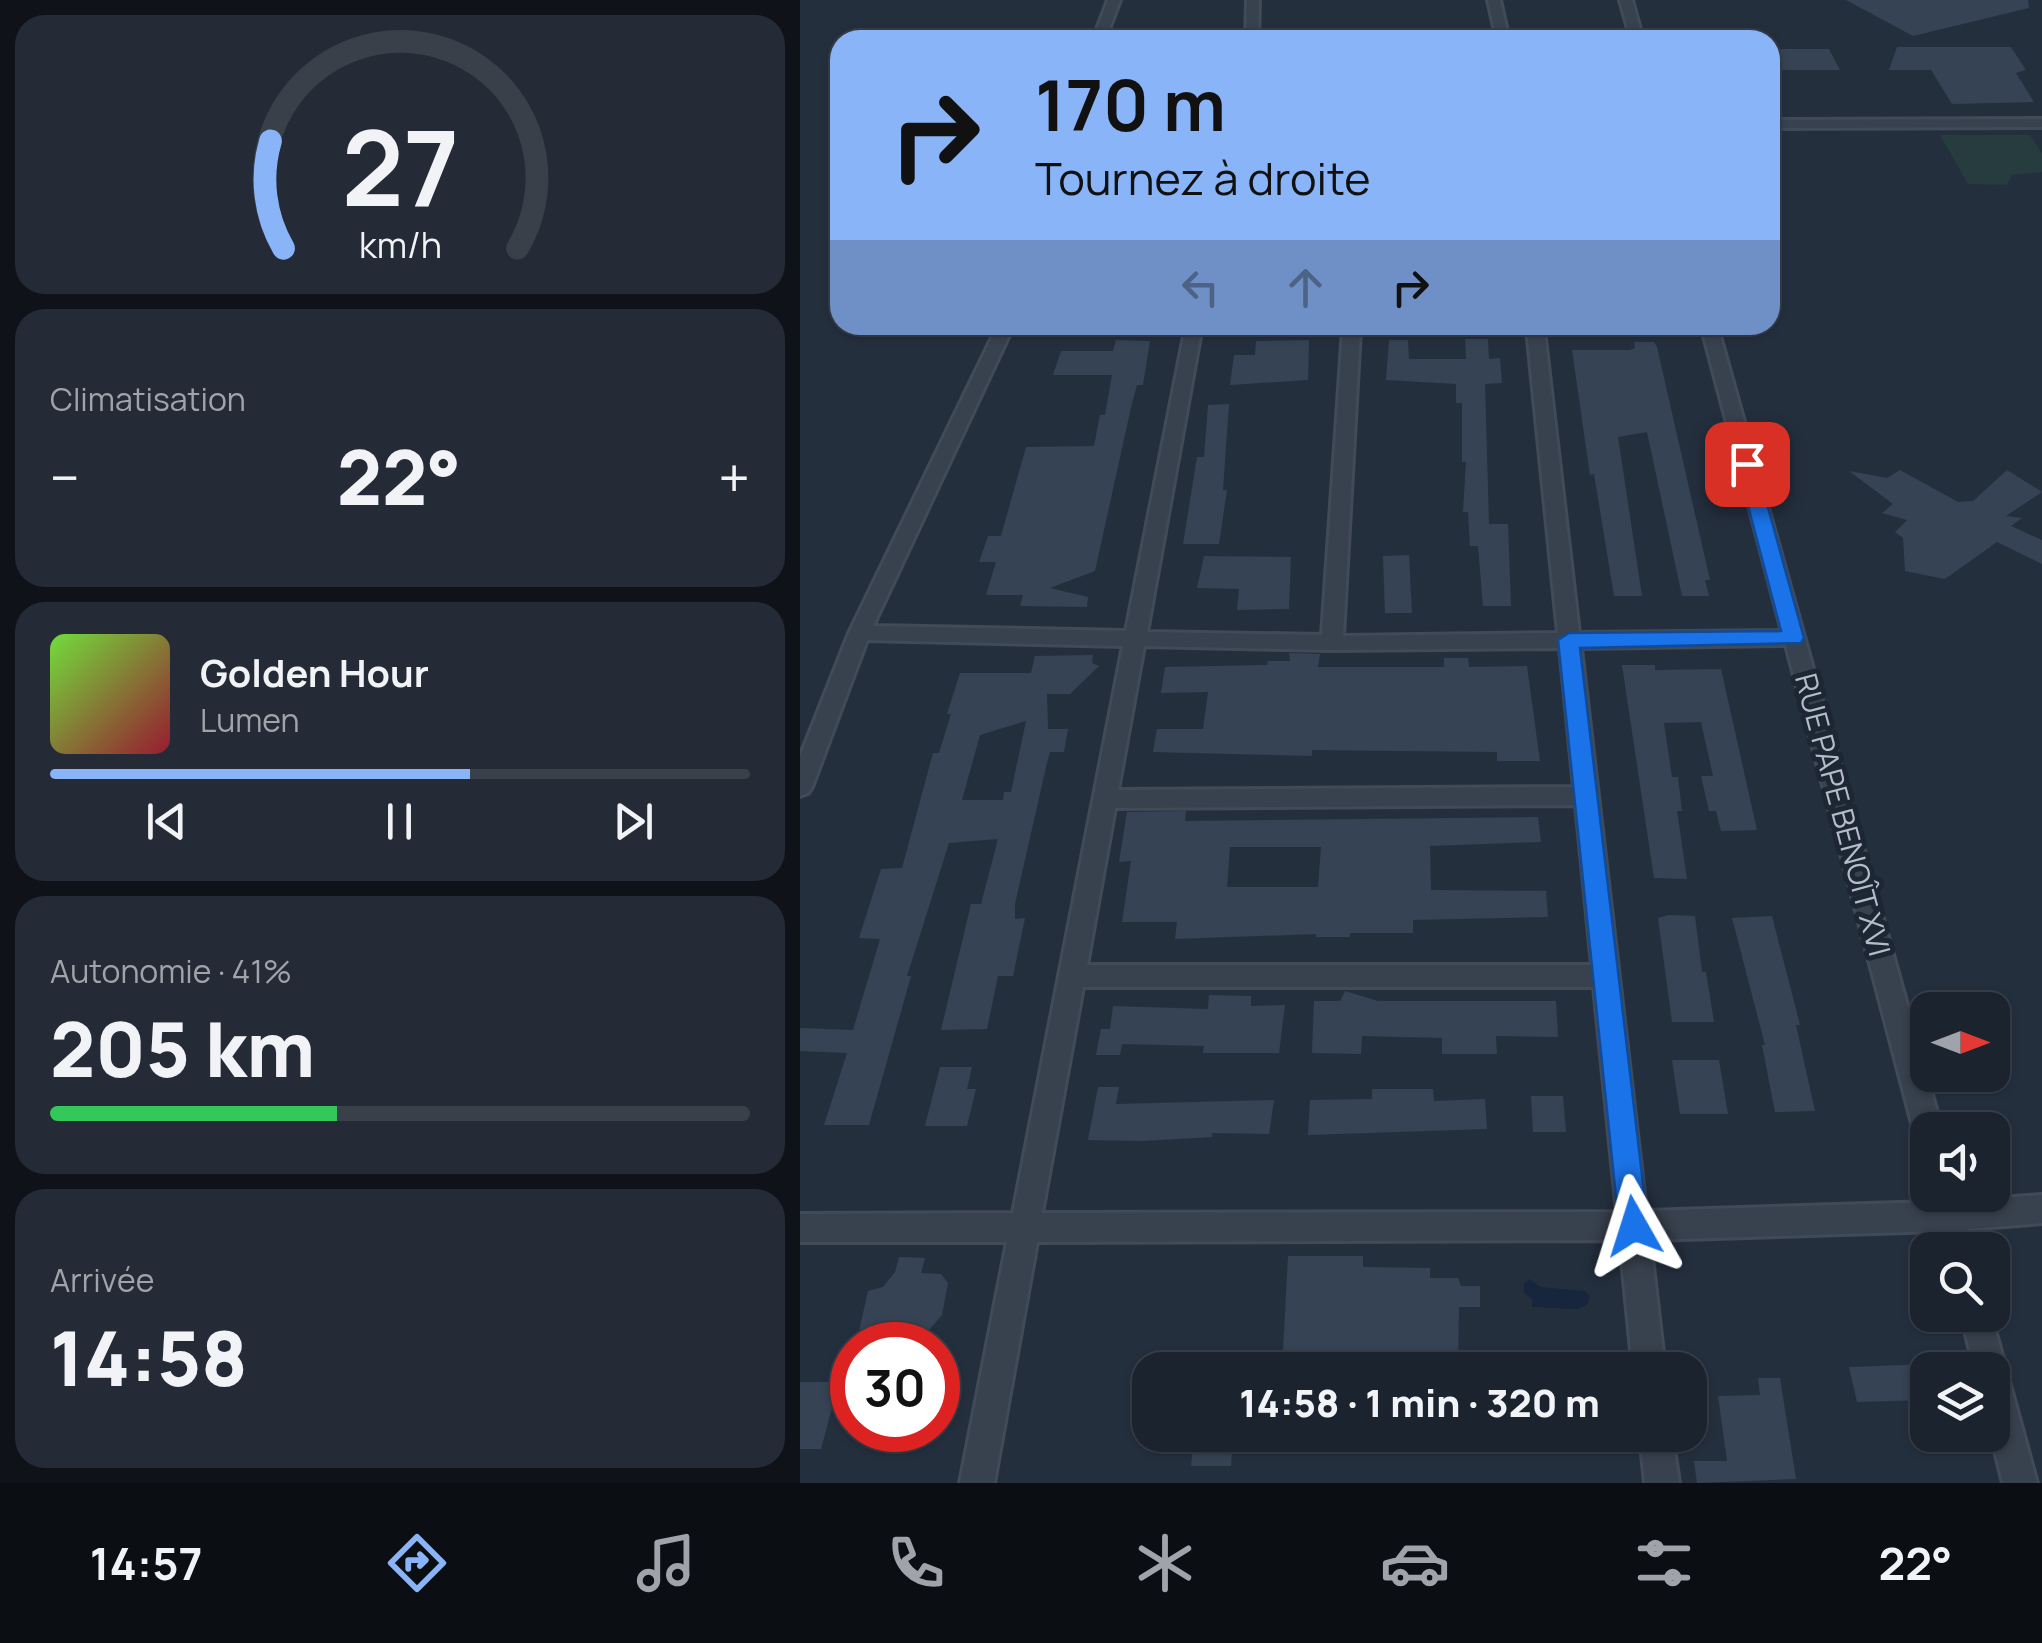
<!DOCTYPE html>
<html lang="fr">
<meta charset="utf-8">
<style>
body{margin:0;font-family:Manrope,sans-serif;background:#242b36;color:#f1f3f6;height:100vh;display:flex;flex-direction:column;font-size:38px;white-space:nowrap}
*{box-sizing:border-box;margin:0}
p{font-size:32px;color:#a0a4aa}
.icon{flex:none;width:55px;height:55px;fill:none;stroke:currentColor;stroke-width:2;stroke-linecap:round;stroke-linejoin:round}
.map{position:relative;flex:1;overflow:hidden}
.side{display:flex;flex-direction:column;gap:15px;padding:15px;background:#0f1319;width:800px}
.side>*{flex:none}
.top-card{position:absolute;left:30px;top:30px;width:950px;height:305px;border-radius:30px;box-shadow:0 2px 8px #0004,0 0 0 2px #39404a;background:#8ab4f8;color:#111;overflow:hidden}
.needle{width:65px;rotate:90deg}
.controls{position:absolute;left:1110px;top:992px;display:grid;gap:20px}
.controls a{display:grid;place-items:center;width:100px;height:100px;border-radius:20px;background:#1b232e;box-shadow:0 2px 8px #0004,0 0 0 2px #39404a;font-size:50px}
.speed{position:absolute;left:30px;top:1322px;display:flex;gap:20px;font-size:50px;font-weight:700;text-align:center}
.speed>*{display:grid;place-content:center;width:130px;height:130px;border-radius:50%;background:#1b232e;box-shadow:0 2px 8px #0004,0 0 0 2px #39404a;line-height:1}
.speed .limit{border:15px solid #d22;background:#fff;color:#111}
.pin{position:absolute;display:grid;place-items:center;width:85px;height:85px;color:#fff;margin:-42px;border-radius:20px;box-shadow:0 5px 15px #0006}
.me{position:absolute;width:110px;margin:-55px;rotate:354deg;stroke-linejoin:round;filter:drop-shadow(0 0 8px #0008)}
.turn{display:flex;align-items:center;gap:35px;height:210px;padding:0 40px;font-size:45px}
.turn .icon{width:130px;height:130px;stroke-width:2.5}
.turn b{display:block;font-size:70px;line-height:85px}
.lanes{display:flex;align-items:center;height:95px;padding:0 40px;background:#0003;justify-content:center;gap:50px;direction:ltr}
.lanes .off{opacity:.35}
.big{font-size:75px;font-weight:800;line-height:1.1}
.side .widget{flex:1;display:flex;flex-direction:column;justify-content:center;gap:15px;min-width:0;padding:0 35px;border-radius:30px;background:#242b36}
.side .dial{align-items:center;gap:0}
.dial svg{height:260px;overflow:visible;fill:none;stroke:#39404a;stroke-width:7;stroke-linecap:round;text-anchor:middle}
.dial text{fill:#f1f3f6;stroke:none}
.song{display:flex;align-items:center;gap:30px}
.cover{width:120px;height:120px;border-radius:15px;background:linear-gradient(135deg,hsl(100 70% 55%),hsl(350 70% 35%))}
.played{height:10px;border-radius:5px;background:linear-gradient(90deg,#8ab4f8 60%,#39404a 60%)}
.keys{display:flex;justify-content:space-around;direction:ltr}
.heat{display:flex;justify-content:space-between;align-items:center;font-size:55px;direction:ltr}
.charge{height:15px;border-radius:8px;background:linear-gradient(90deg,#34c759 41%,#39404a 0)}
.trip{position:absolute;left:332px;top:1352px;width:575px;height:100px;border-radius:30px;background:#1b232e;box-shadow:0 2px 8px #0004,0 0 0 2px #39404a;font-weight:800;line-height:100px;text-align:center}
.tab-bar{display:flex;height:160px;justify-content:space-around;align-items:center;background:#0b0e12;color:#a0a4aa}
.tab-bar .icon{width:70px;height:70px}
.tab-bar .selected{color:#8ab4f8}
.tab-bar b{font-size:45px;color:#f1f3f6}
main{display:flex;flex:1;min-height:0}
.map>svg:first-child{display:block}
.green{fill:#263c3f}
.water{fill:#17263c}
.building{fill:#364354;fill-rule:evenodd}
.lines{fill:none;stroke-linecap:round;stroke-linejoin:round}
.street-casing{stroke:#414a57;stroke-width:6}
.street{fill:#38414e;fill-rule:evenodd}
.route{fill:#1a73e8;stroke:#114b97;stroke-width:2.5}
.labels{text-anchor:middle;stroke-width:10;stroke-linejoin:round;paint-order:stroke}
.street-label{font-size:30px;fill:#b4bcc9;stroke:#1d2633}
</style>
<main>
<section class="side">
<div class="widget dial"><svg viewBox="0 0 100 80">
<path d="M14 69A42 42 0 1 1 86 69"/>
<path d="M14 69A42 42 0 0 1 10 36" stroke="#8ab4f8"/>
<text x="50" y="56" font-size="32" font-weight="700">27</text>
<text x="50" y="72" font-size="11">km/h</text>
</svg></div>
<div class="widget"><p>Climatisation</p>
<div class="heat"><a>−</a><b class="big">22°</b><a>+</a></div>
</div>
<div class="widget">
<div class="song"><i class="cover"></i><div><b>Golden Hour</b><p>Lumen</p></div></div>
<div class="played"></div>
<div class="keys"><svg class="icon" aria-label="previous" viewBox="0 0 24 24"><path d="M18 5L8 12l10 7zM5 5v14"/></svg><svg class="icon" aria-label="pause" viewBox="0 0 24 24"><path d="M8 5v14M16 5v14"/></svg><svg class="icon" aria-label="next" viewBox="0 0 24 24"><path d="M6 5l10 7-10 7zM19 5v14"/></svg></div>
</div>
<div class="widget"><p>Autonomie · 41%</p><b class="big">205 km</b><div class="charge"></div></div>
<div class="widget"><p>Arrivée</p><b class="big">14:58</b></div>
</section>
<div class="map">
<svg width="1242" height="1483" viewBox="0 0 1242 1483">
<rect width="100%" height="100%" fill="#242f3e"/>
<path class="green" d="M1140,135H1230L1242,153V172L1212,175L1207,185L1168,184Z"/>
<path class="water" d="M729,1279L741,1287L785,1291L790,1296L787,1305L777,1309L732,1307V1299L724,1293V1284Z"/>
<path class="building" d="M1046,0H1228L1229,8L1113,36Z
M1097,47H1211L1226,70L1216,73L1234,102L1152,104L1131,70H1089Z
M970,49H1029L1040,70H970Z
M665,339H688L689,359L700,358L702,383L685,384L689,524H708L711,606H683L678,546H670L668,512H663L666,462H662V403H656V384L586,380L589,340H608L609,359H666Z
M316,340L350,341L343,385H337L332,403L295,571L250,588L288,597L287,607L220,606L223,595H186L196,562H179L188,536H201L226,447L294,446L300,415H305L312,375H253L261,351H313Z
M509,340L508,380L430,385L434,355H455L456,341Z
M834,342H854L857,347L910,580H905L909,596H882L847,432L818,437L842,596H814L794,474L790,475L772,350H830L835,348Z
M429,404L423,490H427L419,544H383L397,457H404L408,405Z
M1100,470L1158,502L1173,501L1207,470L1242,492L1206,516L1222,518L1211,526L1242,540V564L1197,542L1145,579L1105,571L1103,538L1095,532L1107,520L1082,513L1093,504L1049,471L1087,478Z
M609,555L612,613H585L583,556Z
M404,556L491,557L489,609L437,610L439,589L397,588Z
M489,653L520,654L518,667H644V658H668L669,667L727,666L740,761H697V752L512,750V756L353,752L357,729H403L408,692L361,693L365,667L467,665L468,661H490Z
M293,655L292,663L299,666L270,694H247L248,729H268L264,752H250L246,767L215,904V919L225,918L213,976H198L187,1029L141,1030L171,904H181L198,839L149,843L107,976H111L69,1125H24L47,1053L0,1051V1028L53,1030L80,939L59,938L81,869L102,868L133,753H139L151,714H147L160,673H231L235,656ZM226,721L211,792H204L203,800H162L180,735Z
M822,665H855V670L921,669L957,830L921,831L916,811H909L901,776H913L901,722L864,723L872,777H878L882,811H877L887,879L854,878Z
M386,811L385,821L738,817L741,842L630,846L631,890L746,891L748,917L613,920V933H550V937H516V934L375,939L377,922H322L331,861L319,862L327,812ZM430,847H521L518,887H427Z
M868,915L895,916L902,972H906L914,1022H872L858,918Z
M972,916L1000,1025H996L1015,1111L975,1112L962,1045H965L932,918Z
M545,991L578,1001H756L758,1037L696,1036L697,1054H642V1038L562,1036L561,1054L512,1053L514,1001H540Z
M409,995L451,996V1006L485,1005L479,1053H403L404,1046L322,1044L320,1055H296L301,1029H310L313,1006L408,1009Z
M872,1060H919L928,1114H880Z
M140,1067H172L167,1089H176L167,1126H125Z
M298,1087H319L316,1104L474,1100L469,1134L412,1133V1137L343,1141L288,1140Z
M572,1089H633L634,1101L685,1099L687,1129L508,1135L510,1100L572,1099Z
M731,1096H763L766,1132H733Z
M488,1256H563V1267L630,1268V1278H658L661,1286H680V1307H659L658,1370H482Z
M99,1257L125,1258L121,1273L141,1274L148,1283L142,1315L116,1345H56L68,1291L83,1287L95,1272Z
M1128,1364V1400L1057,1402L1049,1367Z
M958,1378H980L996,1479L897,1483L894,1461H927L918,1396L960,1395Z
M0,1382H39L21,1449H0Z
M394,1435H433L431,1466H391Z"/>
<g class="lines">
<defs>
<path id="street" d="M308,0H320L305,40H293Z
M447,0H459L458,40H446Z
M688,0H700L709,40H697Z
M820,0H832L843,40H831Z
M1242,119V127L970,128V120Z
M198,325H755L744,330L779,633L982,631L901,325H917L1142,1130H1128V1144L1118,1140L1114,1131L986,645L781,648L846,1211L1132,1202L1130,1195H1160L1161,1201L1242,1195V1223L1168,1229L1174,1250H1144L1139,1231L850,1240L865,1370H833L820,1240L237,1242L194,1483H160L207,1242H0V1214L213,1213L323,646L67,640L12,787L8,793L0,796V757L49,633ZM543,330L522,635L347,632L401,331ZM560,330H727L758,633L543,636ZM211,331H385L326,631L73,626ZM344,646L532,650L760,648L774,787L318,790ZM776,805L792,965H287L315,808ZM283,987H794L817,1212L242,1213Z
M1161,1315H1191L1237,1483H1203L1191,1435L1192,1370H1175Z
M840,1435H872L879,1483H845Z"/>
</defs>
<use href="#street" class="street-casing"/>
<use href="#street" class="street"/>
</g>
<path class="route" d="M947,459L956,464L1004,638L1001,643L780,648L848,1226L844,1237L834,1241L823,1237L819,1226L758,640L769,633L981,631L937,464Z"/>
<g class="labels">
<g class="street-label">
<text transform="translate(1042 815) rotate(75)" y="10">RUE PAPE BENOÎT XVI</text>
</g>
</g>
</svg>
<div class="controls">
<a><svg class="needle" viewBox="-14 -14 28 28"><path d="M0-13l5 13h-10z" fill="#e53935"/><path d="M0 13l5-13h-10z" fill="#a0a4aa"/></svg></a>
<a><svg class="icon" aria-label="sound" viewBox="0 0 24 24"><path d="M4 9h4l5-4v14l-5-4H4zM17 9q2 3 0 6"/></svg></a>
<a><svg class="icon" aria-label="search" viewBox="0 0 24 24"><circle cx="10" cy="10" r="6"/><path d="M15 15l6 6"/></svg></a>
<a><svg class="icon" aria-label="layers" viewBox="0 0 24 24"><path d="M12 4l9 5-9 5-9-5zM3 14l9 5 9-5"/></svg></a>
</div>
<div class="speed"><div class="limit">30</div></div>
<div class="pin" style="left:947px;top:464px;background:#d93025"><svg class="icon" aria-label="arrive" viewBox="0 0 24 24"><path d="M6 21V4h12l-3 4 3 4H6"/></svg></div>
<svg class="me" style="left:834px;top:1226px" viewBox="-20 -20 40 40"><path d="M0-17L14 15 0 8-14 15z" fill="#1a73e8" stroke="#fff" stroke-width="4"/></svg>
<div class="trip">14:58 · 1 min · 320 m</div>
<div class="top-card">
<div class="turn"><svg class="icon" aria-label="right" viewBox="0 0 24 24"><path d="M7 20v-9h11M14 6l5 5-5 5"/></svg><div><b>170 m</b>Tournez à droite</div></div>
<div class="lanes"><svg class="icon off" aria-label="left" viewBox="0 0 24 24"><path d="M17 20v-9H6M10 6l-5 5 5 5"/></svg><svg class="icon off" aria-label="ahead" viewBox="0 0 24 24"><path d="M12 20V5M6 11l6-6 6 6"/></svg><svg class="icon" aria-label="right" viewBox="0 0 24 24"><path d="M7 20v-9h11M14 6l5 5-5 5"/></svg></div>
</div>
</div>
</main>
<nav class="tab-bar">
<b>14:57</b>
<svg class="icon selected" aria-label="directions" viewBox="0 0 24 24"><path d="M12 3l9 9-9 9-9-9zM9 14v-3h6M13 9l2 2-2 2"/></svg>
<svg class="icon" aria-label="music" viewBox="0 0 24 24"><path d="M9 18V5l10-2v13"/><circle cx="6" cy="18" r="3"/><circle cx="16" cy="16" r="3"/></svg>
<svg class="icon" aria-label="phone" viewBox="0 0 24 24"><path d="M5 4h4l2 5-3 2q2 4 5 5l2-3 5 2v4C11 20 4 13 5 4z"/></svg>
<svg class="icon" aria-label="climate" viewBox="0 0 24 24"><path d="M12 3v18M4 7l16 10M4 17L20 7"/></svg>
<svg class="icon" aria-label="car" viewBox="0 0 24 24"><path d="M5 17H2v-5l4-1 3-4h7l3 4 3 1v5h-3M9 17h6M6 11h13"/><circle cx="7" cy="17" r="2"/><circle cx="17" cy="17" r="2"/></svg>
<svg class="icon" aria-label="filters" viewBox="0 0 24 24"><path d="M4 7h16M4 17h16"/><circle cx="9" cy="7" r="2"/><circle cx="15" cy="17" r="2"/></svg>
<b>22°</b>
</nav>
